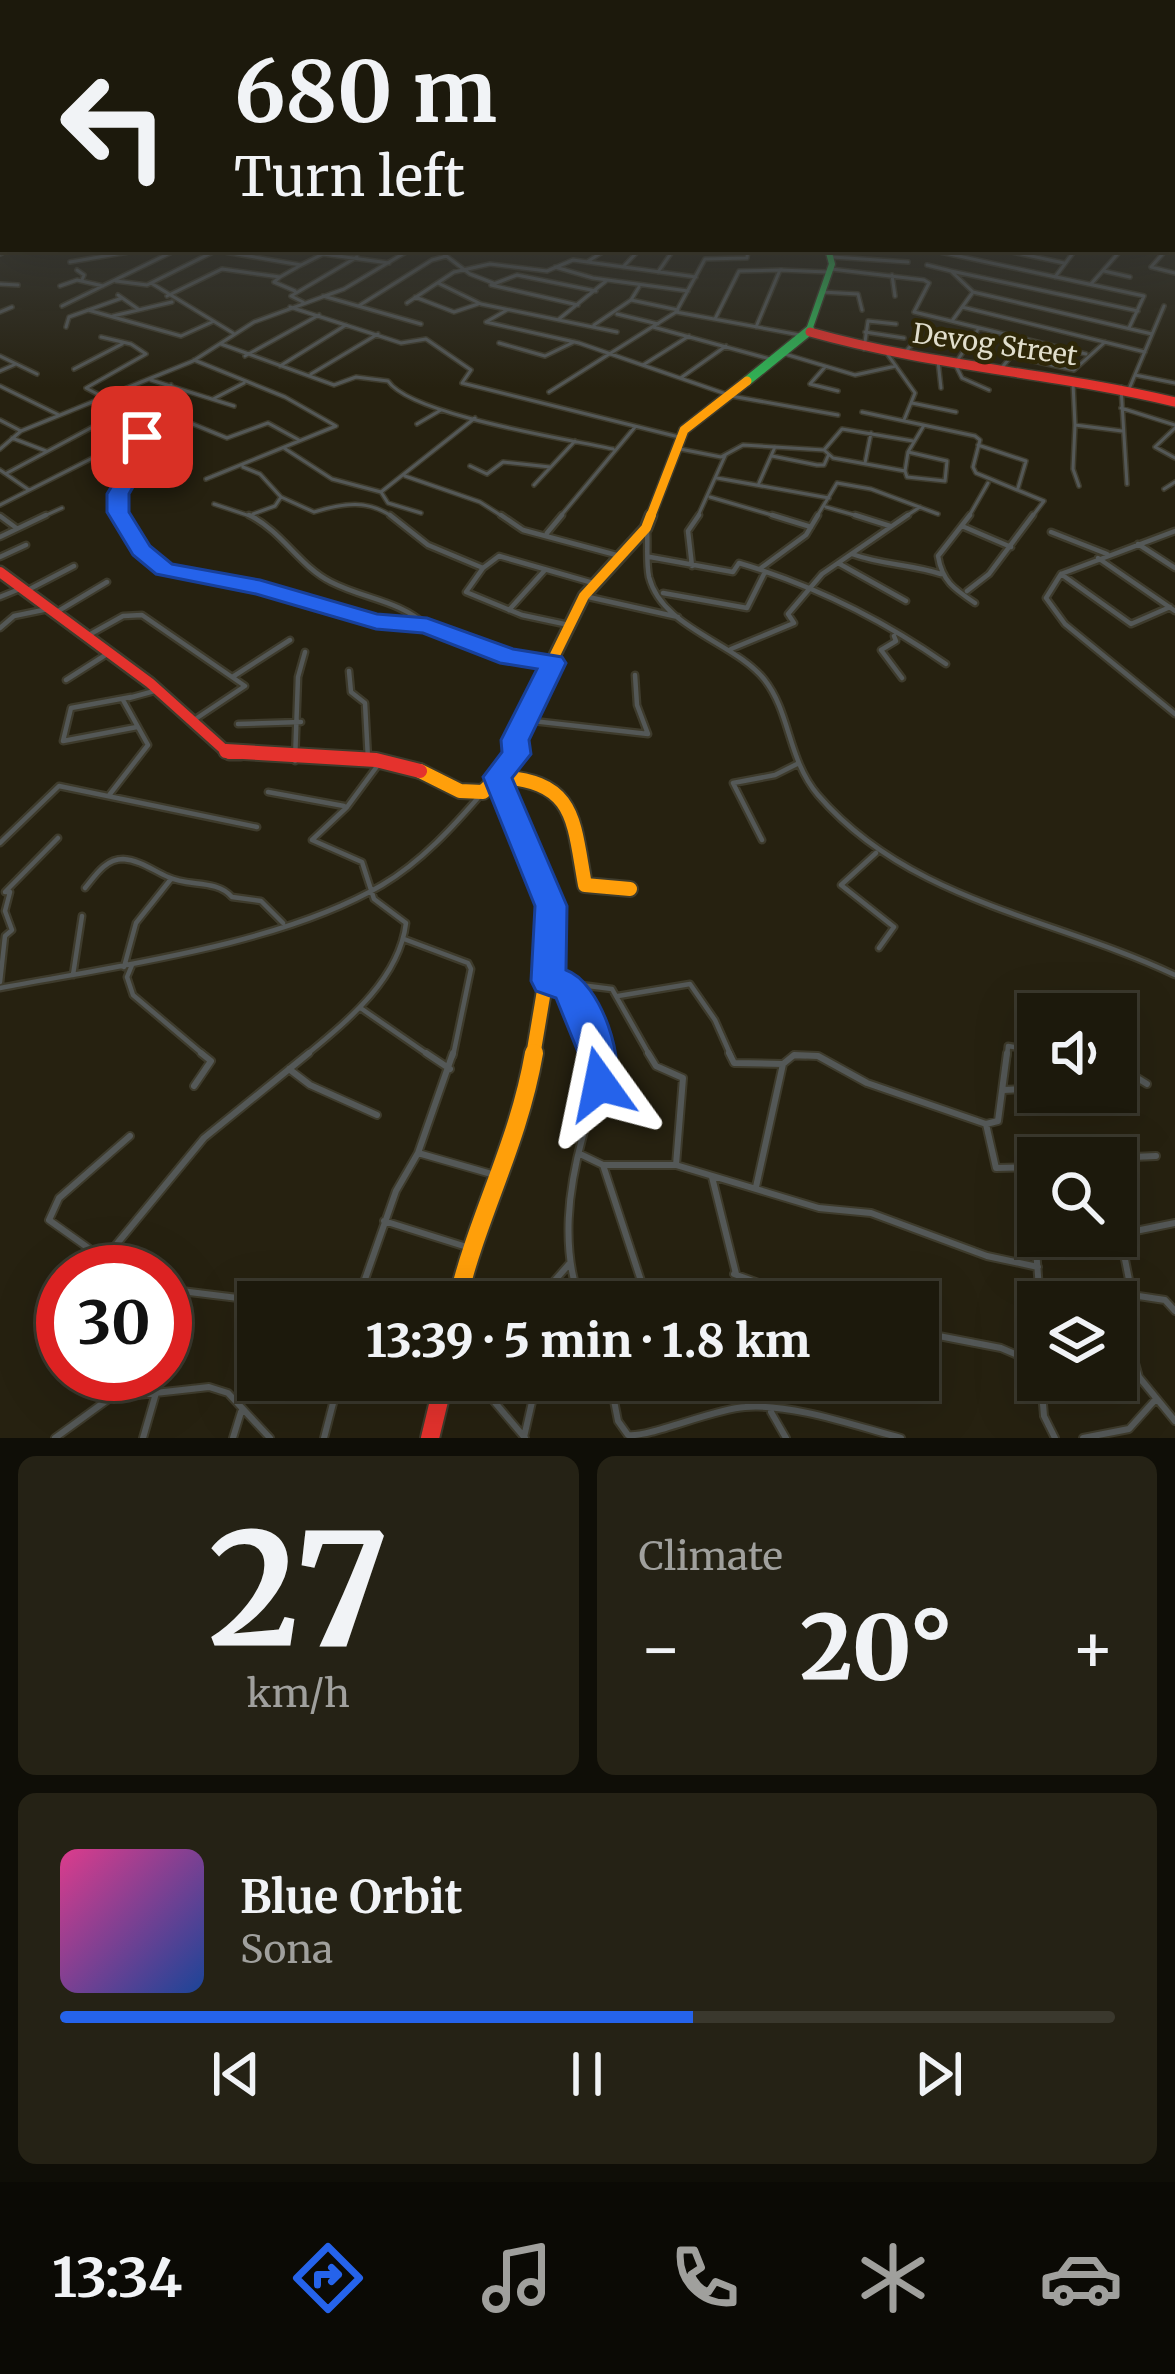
<!DOCTYPE html>
<meta charset="utf-8">
<style>
body{margin:0;font-family:Merriweather,serif;background:#252215;color:#f1f3f6;height:100vh;display:flex;flex-direction:column;font-size:45px;white-space:nowrap}
*{box-sizing:border-box;margin:0}
p{font-size:39px;color:#a0a09d}
.icon{flex:none;width:66px;height:66px;fill:none;stroke:currentColor;stroke-width:2;stroke-linecap:round;stroke-linejoin:round}
.map{position:relative;height:1438px;overflow:hidden}
.sheet{display:flex;flex-direction:column;gap:18px;padding:18px;background:#0f0e07;flex:1}
.sheet>*{flex:none}
.guide{position:absolute;left:0px;top:0px;width:1176px;height:252px;box-shadow:0 12px 48px #0002,0 0 0 3px #3a382d;background:#1c190c;color:#f1f3f6;overflow:hidden}
.controls{position:absolute;left:1017px;top:993px;display:grid;gap:24px}
.controls a{display:grid;place-items:center;width:120px;height:120px;border-radius:0px;background:#1c190c;box-shadow:0 12px 48px #0002,0 0 0 3px #3a382d;font-size:60px}
.speed{position:absolute;left:36px;top:1245px;display:flex;gap:24px;font-size:60px;font-weight:700;text-align:center}
.speed>*{display:grid;place-content:center;width:156px;height:156px;border-radius:50%;background:#1c190c;box-shadow:0 12px 48px #0002,0 0 0 3px #3a382d;line-height:1}
.speed .limit{border:18px solid #d22;background:#fff;color:#111}
.pin{position:absolute;display:grid;place-items:center;width:102px;height:102px;color:#fff;margin:-51px;border-radius:24px;box-shadow:0 6px 18px #0006}
.me{position:absolute;width:132px;margin:-66px;rotate:348deg;stroke-linejoin:round;filter:drop-shadow(0 0 9px #0008)}
.turn{display:flex;align-items:center;gap:42px;height:252px;padding:0 36px;font-size:54px}
.turn .icon{width:156px;height:156px;stroke-width:2.5}
.turn b{display:block;font-size:84px;line-height:102px}
.big{font-size:90px;font-weight:800;line-height:1.1}
.sheet .widget{flex:1;display:flex;flex-direction:column;justify-content:center;gap:18px;min-width:0;padding:0 42px;border-radius:18px;background:#252215}
.sheet .dial{align-items:center;gap:0}
.dial b{font-size:156px;line-height:1}
.song{display:flex;align-items:center;gap:36px}
.cover{width:144px;height:144px;border-radius:18px;background:linear-gradient(135deg,hsl(330 70% 55%),hsl(220 70% 35%))}
.played{height:12px;border-radius:6px;background:linear-gradient(90deg,#2563eb 60%,#3a382d 60%)}
.keys{display:flex;justify-content:space-around;direction:ltr}
.heat{display:flex;justify-content:space-between;align-items:center;font-size:66px;direction:ltr}
.sheet .tiles{flex:1;display:grid;gap:18px;grid-template-columns:1fr 1fr}
.widget:last-child{grid-column:span 2}
.trip{position:absolute;left:237px;top:1281px;width:702px;height:120px;border-radius:0px;background:#1c190c;box-shadow:0 12px 48px #0002,0 0 0 3px #3a382d;font-weight:800;line-height:120px;text-align:center}
.dock{display:flex;height:192px;justify-content:space-around;align-items:center;background:#0b0a05;color:#a0a09d}
.dock .icon{width:84px;height:84px}
.dock .active{color:#2563eb}
.dock b{font-size:54px;color:#f1f3f6}
.map>svg:first-child{display:block}
.lines{fill:none;stroke-linecap:round;stroke-linejoin:round}
.street-far2-casing{stroke:#3e3b2c;stroke-width:6}
.street-far1-casing{stroke:#3e3b2c;stroke-width:9}
.street-casing{stroke:#3e3b2c;stroke-width:10}
.fast-far1-casing{stroke:#3e3b2c;stroke-width:9}
.fast-casing{stroke:#3e3b2c;stroke-width:12}
.slow-far3-casing{stroke:#3e3b2c;stroke-width:12}
.slow-far2-casing{stroke:#3e3b2c;stroke-width:15}
.slow-far1-casing{stroke:#3e3b2c;stroke-width:18}
.slow-casing{stroke:#3e3b2c;stroke-width:22}
.jam-far4-casing{stroke:#3e3b2c;stroke-width:9}
.jam-far3-casing{stroke:#3e3b2c;stroke-width:12}
.jam-far2-casing{stroke:#3e3b2c;stroke-width:15}
.jam-far1-casing{stroke:#3e3b2c;stroke-width:18}
.jam-casing{stroke:#3e3b2c;stroke-width:22}
.street-far2{stroke:#545857;stroke-width:3}
.street-far1{stroke:#545857;stroke-width:4.5}
.street{stroke:#545857;stroke-width:6}
.fast-far1{stroke:#30b455;stroke-width:6}
.fast{stroke:#30b455;stroke-width:9}
.slow-far3{stroke:#ff9f0a;stroke-width:9}
.slow-far2{stroke:#ff9f0a;stroke-width:10}
.slow-far1{stroke:#ff9f0a;stroke-width:14}
.slow{stroke:#ff9f0a;stroke-width:18}
.jam-far4{stroke:#e5322d;stroke-width:6}
.jam-far3{stroke:#e5322d;stroke-width:9}
.jam-far2{stroke:#e5322d;stroke-width:10}
.jam-far1{stroke:#e5322d;stroke-width:14}
.jam{stroke:#e5322d;stroke-width:18}
.route{fill:#2563eb;stroke:#184099;stroke-width:3}
.labels{text-anchor:middle;stroke-width:9;stroke-linejoin:round;paint-order:stroke}
.far-street-label{font-size:27px;fill:#e1decc;stroke:#2e2708}
</style>
<div class="map">
<svg width="1175" height="1438" viewBox="0 0 1175 1438">
<rect width="100%" height="100%" fill="#262110"/>
<g class="lines">
<defs>
<path id="street-far2" d="M156,249L170,253
M207,249L301,265L323,254L389,263
M297,249L323,254
M437,249L470,274L493,283
M926,249L1144,296L1129,328
M998,249L1064,263
M1167,249L1151,267L1175,273
M56,252L64,249
M0,254L10,249
M832,257L908,262
M70,262L146,249
M587,262L607,249
M927,265L951,271L973,292L952,321
M555,267L593,278L688,291
M623,267L640,249
M831,269L924,280L929,283L914,312L1086,354
M77,270L84,275L82,280
M951,271L1138,311
M1104,271L1130,277
M658,272L674,249
M892,275L895,296
M280,277L274,282L295,291
M1055,277L1076,249
M116,281L147,285L215,251
M151,283L233,333
M438,283L481,304L617,332
M0,284L18,285
M1091,284L1122,249
M491,285L517,275L596,291
M491,285L578,305
M60,286L77,280L103,286
M822,292L858,294L862,310
M973,292L1152,334
M118,295L138,309
M167,296L222,269L280,277L301,265
M323,296L421,324
M415,297L454,312L478,304
M631,300L678,310
M303,302L291,296L357,257
M407,303L454,272L490,264L547,271L573,260L696,277
M360,305L432,260L447,256
M62,306L178,249
M290,307L401,343L426,339L471,370L462,383L679,437
M962,307L1145,352
M88,310L181,336L212,322
M0,312L12,307
M676,312L800,335
M617,314L658,324
M113,316L172,302
M559,319L606,281
M715,319L739,271L782,270
M486,322L579,343L726,394
M486,322L507,310
M594,325L631,300L639,287
M66,327L69,317L122,298
M653,327L770,359
M756,327L780,270L827,272
M979,328L955,364L962,378L989,390
M865,332L904,338
M101,337L131,344L146,354L86,388L101,396
M499,343L545,356L574,342
M221,344L334,385L356,377L388,381C411,415 567,439 613,449
M864,349L868,321L896,324
M785,354L855,375L896,366
M888,355L915,393L904,420
M0,356L37,374
M245,356L319,315
M902,356L915,341
M1011,356L1074,370L1105,342
M194,360L285,397L336,426L206,479
M938,361L941,388
M643,365L689,336
M280,366L346,325
M825,367L810,384L838,391
M74,369L122,344
M1000,370L1025,339
M0,371L16,364
M311,374L378,334
M1135,375L1175,383
M682,377L726,346
M151,380L234,406
M1073,383L1075,425
M0,386L59,415
M1121,387L1127,484
M1129,389L1164,306
M549,392L676,312L705,259L747,258L748,249
M731,396L838,415
M213,399L244,383
M139,402L227,438L268,423L299,440
M912,403L956,412
M1121,408L1175,425
M862,412L975,436L980,440L973,467L976,473L1044,501L1031,518
M0,420L21,431
M99,423L148,440L118,494L122,518
M417,424L441,410
M1175,428L1155,447L1175,458
M12,438L46,451
M978,445L1026,461L1018,488
M284,448L332,479L381,492L475,418
M675,448L721,457L743,445L824,450
M0,449L21,431L193,361L254,322L344,289L411,249
M824,450L833,458L905,471L907,477L945,481L947,461L908,452
M824,450L842,429L913,441
M772,456L817,465H824L828,456
M865,463L871,433
M470,466L487,474L503,462L550,467
M243,467L260,474L281,497L314,512C343,503 369,499 394,518
M0,470L29,490
M905,471L908,452L923,427
M7,473L171,385
M405,476L480,502L505,518
M717,478L829,498
M759,483L775,447
M534,485L575,441
M1079,486L1073,469L1075,425L1122,431
M1164,489L1175,482
M381,492L388,503L421,513
M710,497L782,518
M214,504L256,518
M0,505L138,435
M826,507L865,518
M253,514L275,506L281,497
M40,518L62,508
M559,518L635,427
M697,518L725,456
M816,518L837,483L871,489L938,514
M903,518L920,507
M968,518L988,483"/>
<path id="street-far1" d="M121,515L141,550L164,569L259,588L376,621L427,626L488,651L547,664
M249,515C283,532 299,566 331,582C364,599 399,600 427,626
M390,515L428,545L483,568
M501,515L523,530L620,556
M772,515L811,527
M855,515L890,526
M970,515L938,556C942,581 954,589 975,603
M0,516L15,527
M962,526L1011,547
M647,531C648,546 646,562 649,577C662,628 734,642 764,679C791,713 787,758 818,795C910,902 1053,917 1175,975
M1175,531L1061,574L1046,598L1065,624L1175,714
M1051,532L1107,554
M547,533L562,515
M0,537L46,515
M1138,544L1175,568
M852,554C882,565 910,564 941,574
M0,557L26,545
M650,557L733,572L739,563C813,585 883,620 946,664
M1098,558L1175,611
M838,563L906,601
M692,566L688,531L699,515
M761,568L806,535L818,515
M1061,574L1131,624L1170,607
M26,591L74,566
M967,591L989,574L1033,515
M663,593L747,608L765,572
M584,596L678,617
M0,597L22,588
M509,610L545,570
M55,613L107,582
M569,625L522,615L466,592L483,568L499,556L593,583
M0,628L14,616L48,609
M87,636L123,616L142,615L245,686L194,720
M894,636L896,641L881,650L902,678
M731,649L794,623L788,614L822,574L908,515
M349,671L351,692L365,703L368,759
M234,676L290,640
M66,680L107,654
M131,697L71,708L63,741L137,727
M129,698L158,690
M524,720L648,734L637,705L635,675
M238,724L301,722
M295,761L298,677L305,652
M268,792L344,806
M110,794L148,745L123,700
M762,840L733,783L775,775L797,764
M0,843L59,786L257,827
M876,853L841,885L894,927L879,948
M85,888C95,876 105,859 123,859C140,860 154,871 168,877C189,887 216,879 232,897L261,901L283,923
M404,939L468,963L471,969L453,1056
M132,965L127,977L133,995L205,1056
M124,967L136,923L171,879
M73,975L82,916
M549,981L612,989L650,1056
M0,982L5,936L12,930L5,911L10,892H5L58,838
M568,986L599,1056
M0,988C116,966 280,945 382,885C421,862 453,827 483,792
M618,996L690,984L715,1020L731,1056
M362,1009L430,1056
M305,1056C346,1022 399,980 406,923L374,899L362,862L312,840L347,807L381,761
M793,1056H806
M1007,1056L1008,1046L1038,1051"/>
<path id="street" d="M426,1053L450,1069
M453,1053L418,1153L495,1175
M648,1053L656,1066L683,1078L676,1165
M729,1053L734,1063L783,1064L794,1055L818,1056L867,1083L986,1124L998,1121L1007,1053
M289,1069L310,1085L377,1115
M1116,1076L1131,1074L1147,1084
M194,1086L211,1061L201,1053
M1004,1090L1038,1088
M986,1124L996,1168L1038,1167
M580,1154L603,1165H676L819,1208L871,1213L987,1256L1038,1267
M1110,1158L1156,1156
M603,1165L645,1293
M712,1177L743,1302
M756,1187L783,1064
M384,1221L470,1248
M1120,1234L1132,1295L1131,1349L1139,1377L1175,1421
M1116,1235L1175,1223
M106,1257L204,1138L309,1053
M122,1272L49,1220L59,1198L130,1136
M734,1274L810,1302
M165,1289L271,1302
M1132,1295L1165,1300L1175,1311
M357,1302L396,1191L418,1153
M536,1302L570,1263
M580,1302C561,1247 568,1190 583,1135C591,1105 603,1084 598,1053
M1040,1302L1036,1249L1075,1250L1079,1237L1108,1236
M918,1332L1001,1348L1038,1364
M610,1380L618,1421L628,1435C648,1438 713,1409 745,1407C791,1403 856,1426 901,1438
M757,1380L760,1404
M1041,1380L1044,1416L1055,1438
M443,1383L492,1399L525,1438
M771,1412L786,1438
M524,1437L537,1380
M55,1438L110,1398L209,1387L228,1393L270,1438
M143,1438L156,1393
M233,1438L241,1412
M324,1438L339,1380
M1083,1438L1129,1429L1155,1400"/>
<path id="fast-far1" d="M808,333L832,264L828,249"/>
<path id="fast" d="M747,381L810,330"/>
<path id="slow-far3" d="M650,518L684,430L747,381"/>
<path id="slow-far2" d="M517,754L515,740L523,720L584,596L646,528L651,515"/>
<path id="slow-far1" d="M517,751L498,777L546,891L552,943L533,1056
M420,771L460,791L483,792L498,777C576,781 573,819 585,885L630,889"/>
<path id="slow" d="M457,1302C478,1214 518,1145 534,1053"/>
<path id="jam-far4" d="M810,332L815,333"/>
<path id="jam-far3" d="M810,332C930,366 1054,373 1175,402"/>
<path id="jam-far2" d="M0,572L150,683L229,754H241"/>
<path id="jam-far1" d="M226,751L376,760L420,771"/>
<path id="jam" d="M430,1438L444,1380"/>
</defs>
<use href="#street-far2" class="street-far2-casing"/>
<use href="#street-far1" class="street-far1-casing"/>
<use href="#street" class="street-casing"/>
<use href="#fast-far1" class="fast-far1-casing"/>
<use href="#fast" class="fast-casing"/>
<use href="#slow-far3" class="slow-far3-casing"/>
<use href="#slow-far2" class="slow-far2-casing"/>
<use href="#slow-far1" class="slow-far1-casing"/>
<use href="#slow" class="slow-casing"/>
<use href="#jam-far4" class="jam-far4-casing"/>
<use href="#jam-far3" class="jam-far3-casing"/>
<use href="#jam-far2" class="jam-far2-casing"/>
<use href="#jam-far1" class="jam-far1-casing"/>
<use href="#jam" class="jam-casing"/>
<use href="#street-far2" class="street-far2"/>
<use href="#street-far1" class="street-far1"/>
<use href="#street" class="street"/>
<use href="#fast-far1" class="fast-far1"/>
<use href="#fast" class="fast"/>
<use href="#slow-far3" class="slow-far3"/>
<use href="#slow-far2" class="slow-far2"/>
<use href="#slow-far1" class="slow-far1"/>
<use href="#slow" class="slow"/>
<use href="#jam-far4" class="jam-far4"/>
<use href="#jam-far3" class="jam-far3"/>
<use href="#jam-far2" class="jam-far2"/>
<use href="#jam-far1" class="jam-far1"/>
<use href="#jam" class="jam"/>
</g>
<linearGradient id="sky" x2="0" y2="1"><stop stop-color="#151209"/><stop offset="0.48" stop-color="#414342"/><stop offset="1" stop-color="#414342" stop-opacity="0"/></linearGradient>
<rect width="1175" height="388" fill="url(#sky)"/>
<path class="route" d="M142,431L158,443L129,494V512L150,546L172,564L260,580L377,614L427,618L513,649L562,657L566,663L529,740L531,754L512,778L567,906L566,970C601,982 628,1064 613,1097L600,1102L587,1097L578,1052L556,998L536,991L531,981L535,906L483,777L502,752L501,740L537,669L500,663L423,633L376,629L256,594L156,574L133,555L107,512V494L137,444L132,437Z"/>
<g class="labels">
<g class="far-street-label">
<text transform="translate(995 345) rotate(8)" y="9">Devog Street</text>
</g>
</g>
</svg>
<div class="controls">
<a><svg class="icon" aria-label="sound" viewBox="0 0 24 24"><path d="M4 9h4l5-4v14l-5-4H4zM17 9q2 3 0 6"/></svg></a>
<a><svg class="icon" aria-label="search" viewBox="0 0 24 24"><circle cx="10" cy="10" r="6"/><path d="M15 15l6 6"/></svg></a>
<a><svg class="icon" aria-label="layers" viewBox="0 0 24 24"><path d="M12 4l9 5-9 5-9-5zM3 14l9 5 9-5"/></svg></a>
</div>
<div class="speed"><div class="limit">30</div></div>
<div class="pin" style="left:142px;top:437px;background:#d93025"><svg class="icon" aria-label="arrive" viewBox="0 0 24 24"><path d="M6 21V4h12l-3 4 3 4H6"/></svg></div>
<svg class="me" style="left:600px;top:1084px" viewBox="-20 -20 40 40"><path d="M0-17L14 15 0 8-14 15z" fill="#2563eb" stroke="#fff" stroke-width="4"/></svg>
<div class="trip">13:39 · 5 min · 1.8 km</div>
<div class="guide">
<div class="turn"><svg class="icon" aria-label="left" viewBox="0 0 24 24"><path d="M17 20v-9H6M10 6l-5 5 5 5"/></svg><div><b>680 m</b>Turn left</div></div>
</div>
</div>
<section class="sheet">
<div class="tiles">
<div class="widget dial"><b>27</b><p>km/h</p></div>
<div class="widget"><p>Climate</p>
<div class="heat"><a>−</a><b class="big">20°</b><a>+</a></div>
</div>
<div class="widget">
<div class="song"><i class="cover"></i><div><b>Blue Orbit</b><p>Sona</p></div></div>
<div class="played"></div>
<div class="keys"><svg class="icon" aria-label="previous" viewBox="0 0 24 24"><path d="M18 5L8 12l10 7zM5 5v14"/></svg><svg class="icon" aria-label="pause" viewBox="0 0 24 24"><path d="M8 5v14M16 5v14"/></svg><svg class="icon" aria-label="next" viewBox="0 0 24 24"><path d="M6 5l10 7-10 7zM19 5v14"/></svg></div>
</div>
</div>
</section>
<nav class="dock">
<b>13:34</b>
<svg class="icon active" aria-label="directions" viewBox="0 0 24 24"><path d="M12 3l9 9-9 9-9-9zM9 14v-3h6M13 9l2 2-2 2"/></svg>
<svg class="icon" aria-label="music" viewBox="0 0 24 24"><path d="M9 18V5l10-2v13"/><circle cx="6" cy="18" r="3"/><circle cx="16" cy="16" r="3"/></svg>
<svg class="icon" aria-label="phone" viewBox="0 0 24 24"><path d="M5 4h4l2 5-3 2q2 4 5 5l2-3 5 2v4C11 20 4 13 5 4z"/></svg>
<svg class="icon" aria-label="climate" viewBox="0 0 24 24"><path d="M12 3v18M4 7l16 10M4 17L20 7"/></svg>
<svg class="icon" aria-label="car" viewBox="0 0 24 24"><path d="M5 17H2v-5l4-1 3-4h7l3 4 3 1v5h-3M9 17h6M6 11h13"/><circle cx="7" cy="17" r="2"/><circle cx="17" cy="17" r="2"/></svg>
</nav>
